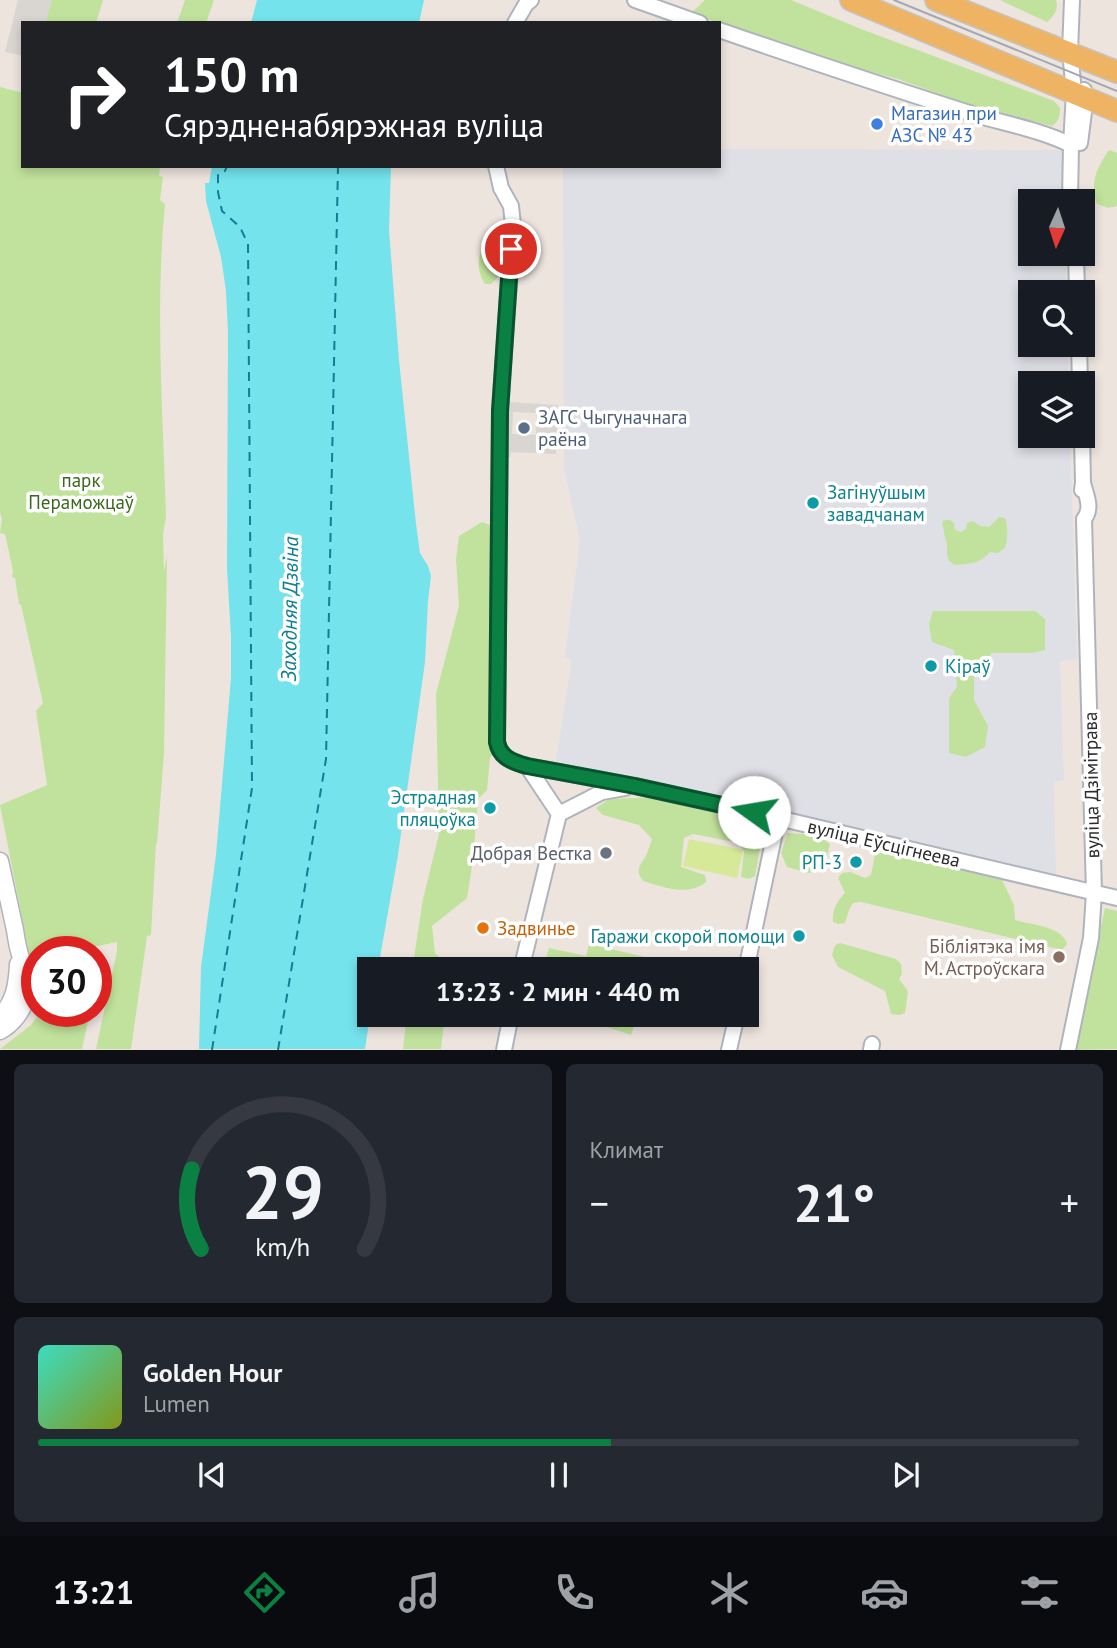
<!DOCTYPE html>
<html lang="ru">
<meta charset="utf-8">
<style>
body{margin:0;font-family:"PT Sans",sans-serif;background:#242831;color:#f1f3f6;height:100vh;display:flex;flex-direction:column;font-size:26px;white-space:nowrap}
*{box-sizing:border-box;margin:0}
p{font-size:23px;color:#9ea1a6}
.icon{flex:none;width:38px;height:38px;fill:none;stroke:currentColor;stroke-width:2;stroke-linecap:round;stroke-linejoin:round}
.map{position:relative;height:1050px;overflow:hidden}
.panel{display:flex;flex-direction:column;gap:14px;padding:14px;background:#0d0f14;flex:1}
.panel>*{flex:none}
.banner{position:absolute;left:21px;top:21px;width:700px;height:147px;border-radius:0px;box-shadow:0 4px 10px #0003;background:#202124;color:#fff;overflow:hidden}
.needle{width:46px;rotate:183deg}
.buttons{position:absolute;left:1018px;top:189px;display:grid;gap:14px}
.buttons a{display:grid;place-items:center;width:77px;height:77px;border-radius:0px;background:#171b24;box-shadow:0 4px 10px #0003;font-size:35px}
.speed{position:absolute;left:21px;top:936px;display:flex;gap:14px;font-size:35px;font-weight:700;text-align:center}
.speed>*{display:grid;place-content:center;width:91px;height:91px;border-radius:50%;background:#171b24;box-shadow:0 4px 10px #0003;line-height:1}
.speed .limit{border:10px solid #d22;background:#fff;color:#111}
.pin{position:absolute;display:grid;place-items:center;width:60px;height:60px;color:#fff;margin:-30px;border:4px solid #fff;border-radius:50%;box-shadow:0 2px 7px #0007}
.me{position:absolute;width:77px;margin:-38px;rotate:283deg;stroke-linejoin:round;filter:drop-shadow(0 0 5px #0008)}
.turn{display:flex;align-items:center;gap:24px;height:147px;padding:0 28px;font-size:32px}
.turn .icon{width:91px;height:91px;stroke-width:2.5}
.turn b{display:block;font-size:49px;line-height:60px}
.big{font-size:52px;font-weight:700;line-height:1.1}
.panel .tile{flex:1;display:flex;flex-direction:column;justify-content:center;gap:10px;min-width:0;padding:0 24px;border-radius:10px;background:#242831}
.panel .dial{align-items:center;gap:0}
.dial svg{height:182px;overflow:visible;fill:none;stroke:#363941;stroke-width:7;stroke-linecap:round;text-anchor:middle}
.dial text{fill:#f1f3f6;stroke:none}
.song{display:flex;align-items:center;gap:21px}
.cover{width:84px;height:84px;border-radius:10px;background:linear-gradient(135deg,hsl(170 70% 55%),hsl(70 70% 35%))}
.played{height:7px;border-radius:4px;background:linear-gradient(90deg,#0b8043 55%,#363941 55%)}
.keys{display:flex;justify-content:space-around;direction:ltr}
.heat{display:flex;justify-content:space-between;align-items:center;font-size:38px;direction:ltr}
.panel .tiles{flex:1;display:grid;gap:14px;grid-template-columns:1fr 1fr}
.tile:last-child{grid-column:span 2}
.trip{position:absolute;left:357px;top:957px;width:402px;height:70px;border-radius:0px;background:#171b24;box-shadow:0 4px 10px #0003;font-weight:700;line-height:70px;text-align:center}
.tab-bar{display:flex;height:112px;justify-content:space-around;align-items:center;background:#090b0e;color:#9ea1a6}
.tab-bar .icon{width:49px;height:49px}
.tab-bar .selected{color:#0b8043}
.tab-bar b{font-size:32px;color:#f1f3f6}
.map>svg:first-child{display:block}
.industrial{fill:#dfdfe6}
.green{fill:#c1e29c}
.pitch{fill:#d6e998}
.plaza{fill:#d9d5d1;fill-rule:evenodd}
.water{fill:#74e3ec}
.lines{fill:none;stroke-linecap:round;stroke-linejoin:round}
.ferry{stroke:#107f94;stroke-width:2;stroke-dasharray:9 7;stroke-linecap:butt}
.minor-casing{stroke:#afb4bc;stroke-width:18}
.tertiary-casing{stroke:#afb4bc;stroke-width:19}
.primary-casing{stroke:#c4c4c4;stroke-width:24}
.minor{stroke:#fff;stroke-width:14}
.tertiary{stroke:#fff;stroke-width:16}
.primary{stroke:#eeb463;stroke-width:21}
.tram{stroke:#a1a8b5;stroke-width:2}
.route-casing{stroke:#07532c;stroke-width:18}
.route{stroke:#0b8043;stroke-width:12}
.shop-dot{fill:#3f7fe0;stroke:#fff;stroke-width:2.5}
.service-dot{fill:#5c6f8a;stroke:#fff;stroke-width:2.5}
.culture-dot{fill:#0f9aa8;stroke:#fff;stroke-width:2.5}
.worship-dot{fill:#6b7280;stroke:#fff;stroke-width:2.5}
.food-dot{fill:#e8710a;stroke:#fff;stroke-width:2.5}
.education-dot{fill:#8d6e63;stroke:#fff;stroke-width:2.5}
.labels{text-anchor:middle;stroke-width:7;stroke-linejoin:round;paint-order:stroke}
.shop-label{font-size:19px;fill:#366cbe;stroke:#fff;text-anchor:start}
.service-label{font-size:19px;fill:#4e5e75;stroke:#fff;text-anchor:start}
.park-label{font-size:19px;fill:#3a681c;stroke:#fff}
.culture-label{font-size:19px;fill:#0d838f;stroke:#fff;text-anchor:end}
.street-label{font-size:19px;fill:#2c2c2c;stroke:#fff}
.worship-label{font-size:19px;fill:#5b616d;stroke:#fff;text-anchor:end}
.food-label{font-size:19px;fill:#c56008;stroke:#fff;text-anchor:start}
.education-label{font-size:19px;fill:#785e54;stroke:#fff;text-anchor:end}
.water-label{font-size:21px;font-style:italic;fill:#107f94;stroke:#fff}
</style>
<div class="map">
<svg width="1117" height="1050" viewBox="0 0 1117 1050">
<rect width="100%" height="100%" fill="#ede4de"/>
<path class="industrial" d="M719,149L1062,150L1063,201H1031V254H1065L1066,292H1031V345H1068L1069,383H1031V436H1070L1077,659L1060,661L1064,780L1054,782L1056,879L556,761L572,660L565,657L580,540L564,469L563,166H719Z"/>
<path class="green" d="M52,0H103L96,23H45Z
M185,0H214L206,23H177Z
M705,0H791L861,29L1054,101L1060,108C1060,116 1059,121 1052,126L964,103L898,79L804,54L691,13Z
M1000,0H1056C1059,9 1054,16 1047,22Z
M0,87L23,93V166H160L159,176L163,177L160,200L165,204C155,308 163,413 166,517L163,534L164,572L167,555L164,753L157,844L156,843L151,935L147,936L131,1049H96L117,951V942L93,947L102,956L96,983V952H83L84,949L70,952H37V959L30,960L0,805L47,785L36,711L43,703L21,605L19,604L15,578L12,577L13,571L5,534L0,533L2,519L0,513Z
M1109,150L1117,153V206L1108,208L1097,204C1090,182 1096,169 1109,150Z
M486,243H502L503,255L501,260L499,276L491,284H485C477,272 476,254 486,243Z
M999,517L1005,518C1008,528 1008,538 1005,548L998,553L990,552C980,564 969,564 955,565L949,561L947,554V545L942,523L944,520H950L954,523L955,530L961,532L966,529L967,523L973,521L980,526L989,527Z
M482,522L493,526L495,750L490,758L487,790L478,799L473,860L467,898L432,926L435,953L451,969L412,970L423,899L439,834L436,694L459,606L456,559L459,536Z
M933,611H1035L1045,619V650L1032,653H992L974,676V700L988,726L985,747L966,757L949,753V698L957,687L954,650L932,642L929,624Z
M660,797L751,820L763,831L755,876L749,879L741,877L744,852L739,843L693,834L684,838L681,867L705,875L706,882C687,897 664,887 643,881C635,870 639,867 646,856C648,851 650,845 652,839L639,825L603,815L596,808L609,799Z
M788,833L817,835L830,844L824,869L809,873L787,867L781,853Z
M885,852L1002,880L1014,905L1015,920C1031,925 1062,926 1067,944L1062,950L861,902L853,903L849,910L845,923L838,924L833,922C832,910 837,901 845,893L838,878L842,873L850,872L865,878L871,875L875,854Z
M1105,908L1117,911V1049L1074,1050Z
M840,943L896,959L901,964L902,974L899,979L908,991L905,1013L900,1015L891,1014L885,991L838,967L832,955L835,945Z
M589,944L654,959L651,969H543L549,948L586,956Z
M41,1012H90L82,1049H0L31,1025Z
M407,1015H445L441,1049H403Z
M571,1015H638L631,1035Z"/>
<path class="pitch" d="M689,839L743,850L737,878L683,866Z"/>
<path class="plaza" d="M18,0H52L45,23H23V56L5,52Z
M507,402L558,405L556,454L511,452L510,458L500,457ZM513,412L537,413L536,435L512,434Z"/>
<path class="water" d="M257,0H424L419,23H251Z
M212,166H391L389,230L399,360L416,524L420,553L428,566L431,576L428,601L425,662L398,855L378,969L369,970L370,1015L365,1049H199L201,967L216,855L231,678V636L227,569L228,332L226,291L221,257L206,201L205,183H209Z"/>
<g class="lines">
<path class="ferry" d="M212,1050L252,788L248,244L240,227L222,211L218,192V174L225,171L227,166
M278,1050L326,759L338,166"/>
<defs>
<path id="minor" d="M635,0L700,23
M515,23L526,4L531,0
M719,30C800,58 882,85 963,111C999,123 1037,128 1071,145
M1080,143L1086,97L1084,90
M496,166L501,188L511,206L513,225L500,411L497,742C500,758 513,762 527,766L635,786L778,818L1117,898
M1070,201L1071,145L1074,92L1070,52L1072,0
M1076,254L1077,292
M1079,345L1080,383
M1082,490L1083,483L1082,436
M559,814L602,792L625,788
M521,970L559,814L527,766
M746,970L778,818
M504,1050L511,1015
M729,1050L737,1015
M871,1050L872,1044
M1068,1050L1091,938L1094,893L1084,519C1093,508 1086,495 1083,483"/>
<path id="tertiary" d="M0,861C5,884 10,907 15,930C16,937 17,944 19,951C23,967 31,981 26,998C23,1011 12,1025 0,1031
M0,1016C15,1002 17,983 18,964"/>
<path id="primary" d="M851,0L1117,111
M936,0L1117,72"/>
</defs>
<use href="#minor" class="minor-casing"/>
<use href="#tertiary" class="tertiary-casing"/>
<use href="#primary" class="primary-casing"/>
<use href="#minor" class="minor"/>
<use href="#tertiary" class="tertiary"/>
<use href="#primary" class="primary"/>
<path class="tram" d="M894,0L1117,91"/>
</g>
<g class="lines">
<defs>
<path id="route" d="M511,249L500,411L497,742C500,758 513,762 527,766L635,786L754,812"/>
</defs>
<use href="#route" class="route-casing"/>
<use href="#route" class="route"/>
</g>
<circle class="shop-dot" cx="877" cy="124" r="7"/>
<circle class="service-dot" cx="524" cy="428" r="7"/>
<g class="culture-dot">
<circle cx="813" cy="503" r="7"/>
<circle cx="931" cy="666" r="7"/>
<circle cx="490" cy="808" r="7"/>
<circle cx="856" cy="862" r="7"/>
<circle cx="799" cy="936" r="7"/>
</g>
<circle class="worship-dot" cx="606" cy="853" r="7"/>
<circle class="food-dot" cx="483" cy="928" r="7"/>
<circle class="education-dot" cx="1059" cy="957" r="7"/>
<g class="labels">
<g class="shop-label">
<text x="891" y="120">Магазин при<tspan x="891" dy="22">АЗС № 43</tspan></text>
</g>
<g class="service-label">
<text x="538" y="424">ЗАГС Чыгуначнага<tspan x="538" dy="22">раёна</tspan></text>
</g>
<g class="park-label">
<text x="81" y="487">парк<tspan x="81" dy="22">Пераможцаў</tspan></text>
</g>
<g class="culture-label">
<text x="827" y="499" text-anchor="start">Загінуўшым<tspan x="827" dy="22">завадчанам</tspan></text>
<text x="945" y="673" text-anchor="start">Кіраў</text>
<text x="476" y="804">Эстрадная<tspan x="476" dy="22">пляцоўка</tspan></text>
<text x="842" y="869">РП-3</text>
<text x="785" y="943">Гаражи скорой помощи</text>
</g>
<g class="street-label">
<text transform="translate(1091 785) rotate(-91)" y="7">вуліца Дзімітрава</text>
<text transform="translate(884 843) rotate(13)" y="7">вуліца Еўсцігнеева</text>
</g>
<g class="worship-label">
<text x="592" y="860">Добрая Вестка</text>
</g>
<g class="food-label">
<text x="497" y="935">Задвинье</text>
</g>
<g class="education-label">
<text x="1045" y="953">Бібліятэка імя<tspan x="1045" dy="22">М. Астроўскага</tspan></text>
</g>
<g class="water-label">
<text transform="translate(290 609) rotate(-89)" y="7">Заходняя Дзвіна</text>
</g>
</g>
</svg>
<div class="buttons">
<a><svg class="needle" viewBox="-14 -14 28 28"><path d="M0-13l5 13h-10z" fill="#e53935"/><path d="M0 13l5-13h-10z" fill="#9ea1a6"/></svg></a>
<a><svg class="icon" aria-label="search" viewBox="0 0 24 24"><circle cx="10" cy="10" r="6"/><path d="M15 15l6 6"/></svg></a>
<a><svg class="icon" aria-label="layers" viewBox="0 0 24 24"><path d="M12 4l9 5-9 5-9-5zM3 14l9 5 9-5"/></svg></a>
</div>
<div class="speed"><div class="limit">30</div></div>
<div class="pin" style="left:511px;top:249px;background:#d93025"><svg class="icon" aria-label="arrive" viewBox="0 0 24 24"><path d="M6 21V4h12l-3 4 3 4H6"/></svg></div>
<svg class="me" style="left:754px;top:812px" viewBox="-20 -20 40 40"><circle r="19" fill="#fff"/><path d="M0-13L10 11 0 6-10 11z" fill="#0b8043"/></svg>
<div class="trip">13:23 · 2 мин · 440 m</div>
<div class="banner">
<div class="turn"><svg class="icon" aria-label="right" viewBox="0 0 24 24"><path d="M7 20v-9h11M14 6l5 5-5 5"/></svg><div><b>150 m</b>Сярэдненабярэжная вуліца</div></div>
</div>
</div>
<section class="panel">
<div class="tiles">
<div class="tile dial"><svg viewBox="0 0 100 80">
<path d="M14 69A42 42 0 1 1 86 69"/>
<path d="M14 69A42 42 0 0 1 10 34" stroke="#0b8043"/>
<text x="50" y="56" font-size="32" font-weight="700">29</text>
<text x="50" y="72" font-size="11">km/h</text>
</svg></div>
<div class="tile"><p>Климат</p>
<div class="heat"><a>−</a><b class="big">21°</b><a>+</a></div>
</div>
<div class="tile">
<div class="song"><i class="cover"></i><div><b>Golden Hour</b><p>Lumen</p></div></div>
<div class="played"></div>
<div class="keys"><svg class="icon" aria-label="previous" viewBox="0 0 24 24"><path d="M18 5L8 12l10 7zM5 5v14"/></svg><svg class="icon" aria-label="pause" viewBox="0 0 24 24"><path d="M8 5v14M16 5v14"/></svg><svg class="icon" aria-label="next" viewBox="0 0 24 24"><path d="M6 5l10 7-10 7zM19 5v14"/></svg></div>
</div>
</div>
</section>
<nav class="tab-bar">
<b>13:21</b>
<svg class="icon selected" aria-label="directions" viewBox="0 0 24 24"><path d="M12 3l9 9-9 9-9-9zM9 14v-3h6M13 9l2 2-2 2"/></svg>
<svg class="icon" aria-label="music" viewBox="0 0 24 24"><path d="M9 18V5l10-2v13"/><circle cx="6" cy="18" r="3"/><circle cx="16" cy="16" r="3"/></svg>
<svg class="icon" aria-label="phone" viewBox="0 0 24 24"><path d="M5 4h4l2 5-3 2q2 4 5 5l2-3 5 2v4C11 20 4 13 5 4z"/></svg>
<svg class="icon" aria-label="climate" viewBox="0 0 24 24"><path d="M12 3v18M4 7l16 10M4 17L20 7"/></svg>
<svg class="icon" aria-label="car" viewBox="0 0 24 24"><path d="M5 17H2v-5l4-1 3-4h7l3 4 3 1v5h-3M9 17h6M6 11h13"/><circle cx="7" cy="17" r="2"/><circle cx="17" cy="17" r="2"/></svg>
<svg class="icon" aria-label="filters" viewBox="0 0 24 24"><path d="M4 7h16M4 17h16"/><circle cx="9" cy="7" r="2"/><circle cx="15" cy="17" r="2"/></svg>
</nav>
